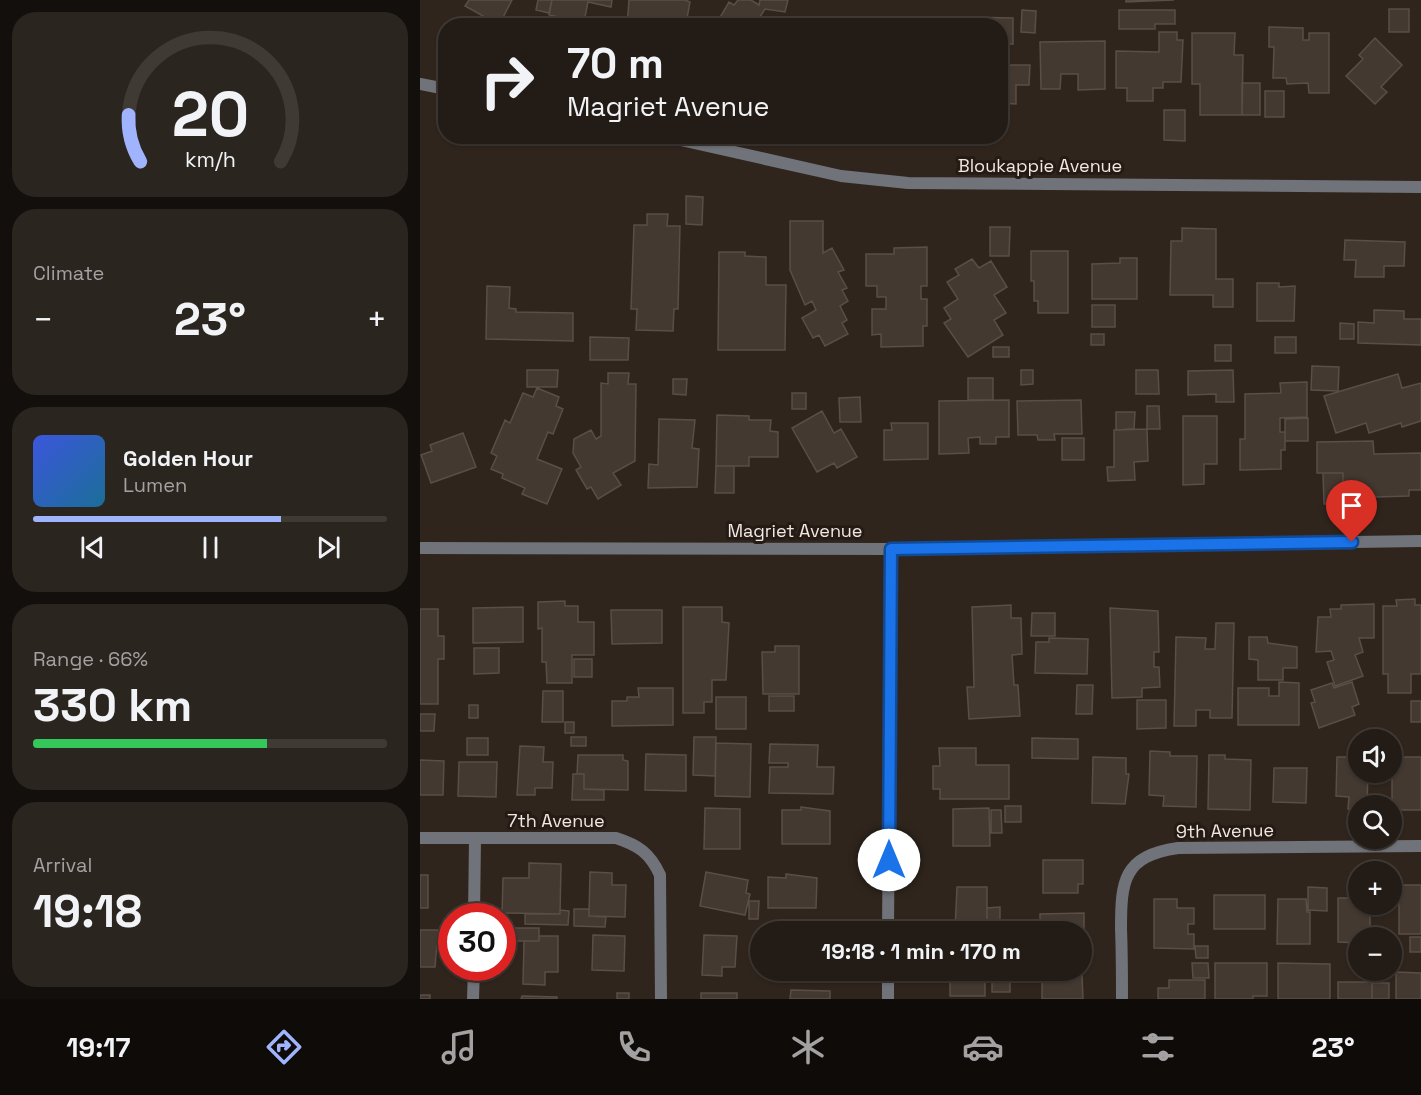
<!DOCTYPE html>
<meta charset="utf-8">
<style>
body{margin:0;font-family:"Space Grotesk",sans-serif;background:#2b251f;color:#f1f3f6;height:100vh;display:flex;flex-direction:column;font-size:22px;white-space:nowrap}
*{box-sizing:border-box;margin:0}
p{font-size:20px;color:#a3a1a1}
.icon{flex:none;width:33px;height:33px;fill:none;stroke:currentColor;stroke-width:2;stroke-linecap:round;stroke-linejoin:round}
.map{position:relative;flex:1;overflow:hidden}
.drawer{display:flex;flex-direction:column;gap:12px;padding:12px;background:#130f0c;width:420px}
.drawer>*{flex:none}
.banner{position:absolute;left:18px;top:18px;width:570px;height:126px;border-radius:24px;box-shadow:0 2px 4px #0004,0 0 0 2px #403a35;background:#231c16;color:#f1f3f6;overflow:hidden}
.buttons{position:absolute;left:928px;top:729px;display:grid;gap:12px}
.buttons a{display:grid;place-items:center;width:54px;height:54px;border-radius:50%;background:#231c16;box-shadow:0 2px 4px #0004,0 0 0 2px #403a35;font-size:30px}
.speed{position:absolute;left:18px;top:903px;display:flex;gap:12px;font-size:30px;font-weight:700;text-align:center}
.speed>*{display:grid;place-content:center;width:78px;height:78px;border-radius:50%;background:#231c16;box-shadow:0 2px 4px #0004,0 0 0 2px #403a35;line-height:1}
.speed .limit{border:9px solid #d22;background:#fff;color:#111}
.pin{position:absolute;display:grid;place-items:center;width:51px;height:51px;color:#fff;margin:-62px -26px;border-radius:50% 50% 50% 0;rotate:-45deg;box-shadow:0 0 6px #0007}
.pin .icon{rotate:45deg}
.me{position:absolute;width:66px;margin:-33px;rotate:0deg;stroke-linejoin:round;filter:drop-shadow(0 0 4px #0008)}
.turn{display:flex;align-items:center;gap:21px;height:126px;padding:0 30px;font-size:27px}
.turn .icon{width:78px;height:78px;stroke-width:2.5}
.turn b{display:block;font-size:42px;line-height:51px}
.big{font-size:45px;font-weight:600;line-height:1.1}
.drawer .tile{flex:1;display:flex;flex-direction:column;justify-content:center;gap:9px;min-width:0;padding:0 21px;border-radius:24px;background:#2b251f}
.drawer .dial{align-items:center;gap:0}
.dial svg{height:156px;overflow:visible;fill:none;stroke:#403a35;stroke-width:7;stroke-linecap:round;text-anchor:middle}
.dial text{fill:#f1f3f6;stroke:none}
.song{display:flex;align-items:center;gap:18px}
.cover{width:72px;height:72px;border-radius:9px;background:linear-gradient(135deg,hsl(230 70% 55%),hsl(200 70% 35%))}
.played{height:6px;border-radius:3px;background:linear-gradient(90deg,#a0b3fd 70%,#403a35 70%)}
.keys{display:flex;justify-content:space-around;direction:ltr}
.heat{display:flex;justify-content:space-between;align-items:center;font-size:33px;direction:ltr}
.charge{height:9px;border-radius:4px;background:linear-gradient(90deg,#34c759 66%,#403a35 0)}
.trip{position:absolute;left:330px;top:921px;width:342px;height:60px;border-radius:30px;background:#231c16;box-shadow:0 2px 4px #0004,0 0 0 2px #403a35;font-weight:600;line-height:60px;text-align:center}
.menu{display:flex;height:96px;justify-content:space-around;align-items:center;background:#0e0b09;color:#a3a1a1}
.menu .icon{width:42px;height:42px}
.menu .current{color:#a0b3fd}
.menu b{font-size:27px;color:#f1f3f6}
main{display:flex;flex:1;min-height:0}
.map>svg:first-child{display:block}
.building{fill:#443931;stroke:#5a4e46;stroke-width:1.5}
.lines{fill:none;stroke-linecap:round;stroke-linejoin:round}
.street{stroke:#707379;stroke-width:12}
.route-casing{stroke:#114b97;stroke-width:15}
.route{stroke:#1a73e8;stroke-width:10}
.labels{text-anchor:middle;stroke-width:6;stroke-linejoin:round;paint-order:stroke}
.street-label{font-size:18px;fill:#f0e8e3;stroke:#251b14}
</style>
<main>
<section class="drawer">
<div class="tile dial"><svg viewBox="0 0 100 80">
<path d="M14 69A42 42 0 1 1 86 69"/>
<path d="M14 69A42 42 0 0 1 8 45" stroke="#a0b3fd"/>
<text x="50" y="56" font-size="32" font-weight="700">20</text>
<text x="50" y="72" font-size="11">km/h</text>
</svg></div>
<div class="tile"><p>Climate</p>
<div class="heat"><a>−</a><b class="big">23°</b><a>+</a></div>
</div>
<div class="tile">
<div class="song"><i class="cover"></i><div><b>Golden Hour</b><p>Lumen</p></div></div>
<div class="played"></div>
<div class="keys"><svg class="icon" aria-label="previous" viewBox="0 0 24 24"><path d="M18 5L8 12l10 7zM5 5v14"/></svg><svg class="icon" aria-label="pause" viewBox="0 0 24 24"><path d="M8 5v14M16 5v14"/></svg><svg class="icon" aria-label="next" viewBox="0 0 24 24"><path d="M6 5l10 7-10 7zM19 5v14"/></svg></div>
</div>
<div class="tile"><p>Range · 66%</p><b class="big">330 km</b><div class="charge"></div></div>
<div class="tile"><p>Arrival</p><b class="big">19:18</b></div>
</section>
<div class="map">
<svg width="1001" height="999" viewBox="0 0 1001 999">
<rect width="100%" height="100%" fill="#2f251d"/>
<path class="building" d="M49,0H92L79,25L45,6Z
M118,0H132L129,13L116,10Z
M132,0H192L191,7L168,2L164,22L129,15Z
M209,0H265L270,2L266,24L207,26Z
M318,0H331L339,5L340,0H368L365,12L345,9L334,26H295L309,2L314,5Z
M706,0H754L706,2Z
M969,9H989V32H969Z
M602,10L616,11L615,33L601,32Z
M699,10H755V24H735V29H699Z
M545,17L593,18V44H580V26H545Z
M849,27L883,28V40H889V33H909V93H889L888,83L867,84L866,78H853L854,47H849Z
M739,32H757V40H763L761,82H743V88H733V101H707V88H696V51L739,52Z
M772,33H815L814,55H823L822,115H780V84H772Z
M955,38L982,65L961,87L967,92L955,104L926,76L943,59L939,55Z
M685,41V89L658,90V74H641L640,89H621L620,42Z
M580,65H610L609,85H596V104L580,103Z
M822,83H840V115H822Z
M845,91H864V117H845Z
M744,110H765V141L744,140Z
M266,196L283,197L282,225L266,224Z
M227,214H248L247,226H260L258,309H254L253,331L216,330L217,309H211L214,225H227Z
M370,221H403V253L412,248L424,270L418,272L427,288L422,290L428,301L420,306L427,320L422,323L428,334L405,346L399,335L393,338L382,318L396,310L392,301L385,305L370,270Z
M570,227H590L589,256H570Z
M762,228L796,229V279H813V307H793V295H750L751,241H762Z
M925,240L985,242L984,266H964V277H935L936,260H924Z
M507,247V286H501V299H507V326H503V346L461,347V334L452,335V309H466V297H457V286H446V254H474V248Z
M611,251H648V313H618V301H614V281H611Z
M299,252H325V256L346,257V285H366L365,350H298Z
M700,258H717V299H672V264L700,263Z
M552,259L559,268L571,261L587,287L574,295L586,313L574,320L583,335L548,357L524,323L531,319L524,308L538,299L527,282L539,275L535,269Z
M837,283H859V287L875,286L874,321H837Z
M67,286L90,287L89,308L96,309V312L153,313V341L66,339Z
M672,305H695V327H672Z
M954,310L984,311V319H1001V345L938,343V322L954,323Z
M920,323L934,324V339H920Z
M671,334H684V345H671Z
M170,337L209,338L208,360H170Z
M855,337H876V353H855Z
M795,345H811V361H795Z
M573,347H589V357H573Z
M892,366L919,367L918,391L891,390Z
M107,370H138L137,387H107Z
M601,370H613V384L601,385Z
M716,370H738L739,394H716Z
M813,370L814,402H796V394L768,395V371Z
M188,373H209L208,384H216L215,461L193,473L201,485L178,499L171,487L167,489L156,470L161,467L153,453L154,439L171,430L176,439L181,436V383L188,384Z
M978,374L982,388L1001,383V421L982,427L981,423L949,433L946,423L916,433L904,396Z
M548,378H573V400H548Z
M253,379H267L266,395L253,394Z
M887,382V417L860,418V432H865V450H861V469L820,470V439H825V394L861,393L860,383Z
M117,388L139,397L136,406L143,409L133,434L128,432L117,459L142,469L127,504L102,494L105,488L82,478L83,474L71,469L77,456L71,453L85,420L90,423L103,393L113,397Z
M372,393H386V409H372Z
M440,397L441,422H420L419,398Z
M589,400V437H576V444H560V437L548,438L549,453L519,454V401Z
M661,400L662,434H634L635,440H618L617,435H598L597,401Z
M727,406H739L740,429H727Z
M402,411L414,433L421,429L437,457L417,468L414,463L397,472L372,428Z
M696,412H715L714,429L696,430Z
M297,415L329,416V420H351L350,431L358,432V457H329V466H296Z
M763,416H797V464H784V484L763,485Z
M888,418V441H865V419Z
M239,419L275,420L272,448L279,449L277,487L228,488L229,464L238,465Z
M471,423H508V459L464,460V430H472Z
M727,429L728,461L714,462L715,480L688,481L687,467H694V430Z
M43,433L56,467L11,483L1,455L12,451L10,445Z
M642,438H664V460H642Z
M953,441L954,454L1001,453V490H989V496L923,498V473H897V442Z
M296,466H314V493H295Z
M903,473H923V504H904Z
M995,599V605H1001V674H991V693H968V674H963V606H977L976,600Z
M145,601V606H158V622H174V655H152V683H127L126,662H122V628L118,629V602Z
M954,604V638H939L943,652L935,655L943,676L915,686L907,662L914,660L911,651L896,652L898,617H911L910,609H921V605Z
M591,605V618H601L602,654L592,655L594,685H598L600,716L549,719L547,687H554L552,607Z
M103,607V642L53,643V608Z
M263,607H302V622L309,623L306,680H292V702H284V713H263Z
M690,608L738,611L739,652H734V667H739L740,687L722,688V697L692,698Z
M0,609H18V636H24V659H18V704H0Z
M191,610H242V643L192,644Z
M612,613H635V636H611Z
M796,623H814L812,718H790V710H776V726H754L756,637L786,638L785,649H795Z
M829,637H847L848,643L877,647V668H863V680H838V660L829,659Z
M629,638L668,639L667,674L615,673L616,642H629Z
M355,646H379V694H343L342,652H355Z
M54,648H79V673L54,674Z
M154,659H172V677H154Z
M859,682L879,683V725H818V688H849V696H859Z
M932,682L939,704L932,707L935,715L899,728L891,703L895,702L891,690L912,683L914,688Z
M657,685H673L672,714H656Z
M218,688H253V725L192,726V701H207V697H219Z
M123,691H143V722H122Z
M349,696H374V711H349Z
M296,697H326V729H296Z
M717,700H746V728L717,729Z
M991,701H1001V722H991Z
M49,705H58V718H49Z
M0,714H15L14,731H0Z
M145,722H154V733H145Z
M151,737H166V746H151Z
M274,737H296L295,776L273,775Z
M47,738H68V755H47Z
M612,738L658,739V759L612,758Z
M296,743L331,744L330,797L295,796Z
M350,744L398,745L397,767H414L413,794L349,793L350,767H368V763H349Z
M100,746L124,747L123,762H133L132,788H115V795H97Z
M519,748H556V765H589V799H520V789H513V766H520Z
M730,751L750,752V756H777L776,807L743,806L744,796L729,795Z
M226,754L266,755V791L225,790Z
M158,755H203V760L208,761V790L164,789V774H157Z
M789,755H805V759L831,760L830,810L788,809Z
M673,757L706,758V774H709L705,804L672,803Z
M917,757H939V772H948L947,806H939V809H928L929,797L916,796Z
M972,757H1001V810H972Z
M0,760L24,761L23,795H0Z
M39,762H77L76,797L38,796Z
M854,768H887L886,803L853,802Z
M153,774H164V789L184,790V800H152Z
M585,806H601V822H585Z
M381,807L410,811V844H362V810H381Z
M285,808L320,809V849H284Z
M569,808L570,846H533V809Z
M571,810H581L582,833H571Z
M623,860H663V884H658V893H623Z
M109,863L141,864L140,914L82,913L83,878H109Z
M170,872L192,873V885H206L205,917L169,916Z
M286,872L328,880L326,893L330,894L325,915L280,906Z
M366,874L397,878L396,908H348V877L366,878Z
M0,875H8V908H0Z
M979,885H1001V934H979Z
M537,887H567V930H535Z
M888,887L907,888V911L888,910Z
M794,895H845V929H794Z
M918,898H939V904H947L946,912H950V938H939V943L918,942Z
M734,899H757V908H774V924H768V934H774V949L734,948Z
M858,899H886L887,912H890V944H857Z
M329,901H339L338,919H329Z
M580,907V929L567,930V908Z
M154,909H169V916L186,917L185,927L154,926Z
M140,910L149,911L148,925L105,924V914H140Z
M664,913V934L662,932H620V914Z
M403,924H424V932H402Z
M355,925L387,926V932H355Z
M95,928H119V941H95Z
M0,930H18L15,967H0Z
M173,935L205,936L204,971L172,970Z
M284,935L317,936L315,967H302V976L282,975Z
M119,936H138V972H125V985L103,984L104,941H119Z
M990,937H1001V952H990Z
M775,946H788V958H776Z
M662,961V975L625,976V970H662Z
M772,963H788L789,978H773Z
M795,963H847V996H833V999H795Z
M858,963L910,964V999H858Z
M354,970H386V973H354Z
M530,970H565V996H530Z
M572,970H590V992H572Z
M976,972L1001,973V999H976Z
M622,975H662L663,999H622Z
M749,980H785V999H738V988H749Z
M918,982H952V999H918Z
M952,983H969V999H952Z
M371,990L410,991V999H370Z
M197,993H209V999H197Z
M281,993H317V999H281Z
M0,995H10V999H0Z
M102,996L137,997V999H101Z"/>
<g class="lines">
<path class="street" d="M0,84L26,89
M243,136L421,176L488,183L1001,187
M0,548L471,549L1001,541
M0,838H196C218,845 230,853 240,875L241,999
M54,916L55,839
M468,932L471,549
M53,999L54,968
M468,999V970
M702,999C702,976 702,953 701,929C701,881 703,856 758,848L1001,846"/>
</g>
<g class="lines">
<defs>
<path id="route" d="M469,860L471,549L932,542"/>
</defs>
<use href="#route" class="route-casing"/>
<use href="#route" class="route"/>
</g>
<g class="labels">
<g class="street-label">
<text x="620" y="172">Bloukappie Avenue</text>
<text x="375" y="537">Magriet Avenue</text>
<text x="136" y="827">7th Avenue</text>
<text transform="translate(805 831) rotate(-1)" y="6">9th Avenue</text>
</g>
</g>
</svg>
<div class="buttons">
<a><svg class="icon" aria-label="sound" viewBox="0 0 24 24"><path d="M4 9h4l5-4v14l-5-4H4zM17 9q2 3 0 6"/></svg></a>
<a><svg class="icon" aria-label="search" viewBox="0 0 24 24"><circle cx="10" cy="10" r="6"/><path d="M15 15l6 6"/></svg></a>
<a>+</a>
<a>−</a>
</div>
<div class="speed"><div class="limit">30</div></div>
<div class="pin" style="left:932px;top:542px;background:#d93025"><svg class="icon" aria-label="arrive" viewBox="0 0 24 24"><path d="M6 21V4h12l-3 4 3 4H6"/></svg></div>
<svg class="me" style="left:469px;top:860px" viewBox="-20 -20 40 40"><circle r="19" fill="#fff"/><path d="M0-13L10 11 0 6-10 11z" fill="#1a73e8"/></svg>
<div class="trip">19:18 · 1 min · 170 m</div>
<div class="banner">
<div class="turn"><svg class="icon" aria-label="right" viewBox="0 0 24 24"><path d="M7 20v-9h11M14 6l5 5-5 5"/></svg><div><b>70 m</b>Magriet Avenue</div></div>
</div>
</div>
</main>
<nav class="menu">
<b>19:17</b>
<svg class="icon current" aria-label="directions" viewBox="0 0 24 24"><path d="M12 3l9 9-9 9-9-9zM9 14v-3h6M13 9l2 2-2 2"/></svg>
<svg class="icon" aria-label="music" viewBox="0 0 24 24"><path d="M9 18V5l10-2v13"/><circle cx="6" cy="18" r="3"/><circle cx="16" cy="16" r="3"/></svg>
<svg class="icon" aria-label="phone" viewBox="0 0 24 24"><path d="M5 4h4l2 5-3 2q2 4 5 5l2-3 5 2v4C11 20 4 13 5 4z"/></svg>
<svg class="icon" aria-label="climate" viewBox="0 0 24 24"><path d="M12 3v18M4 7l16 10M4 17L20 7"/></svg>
<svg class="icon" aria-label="car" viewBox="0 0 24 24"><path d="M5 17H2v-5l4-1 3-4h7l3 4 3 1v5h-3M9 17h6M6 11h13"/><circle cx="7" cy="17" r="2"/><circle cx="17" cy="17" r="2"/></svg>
<svg class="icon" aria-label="filters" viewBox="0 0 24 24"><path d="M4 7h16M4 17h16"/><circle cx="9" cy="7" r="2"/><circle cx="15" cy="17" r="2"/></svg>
<b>23°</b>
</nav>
